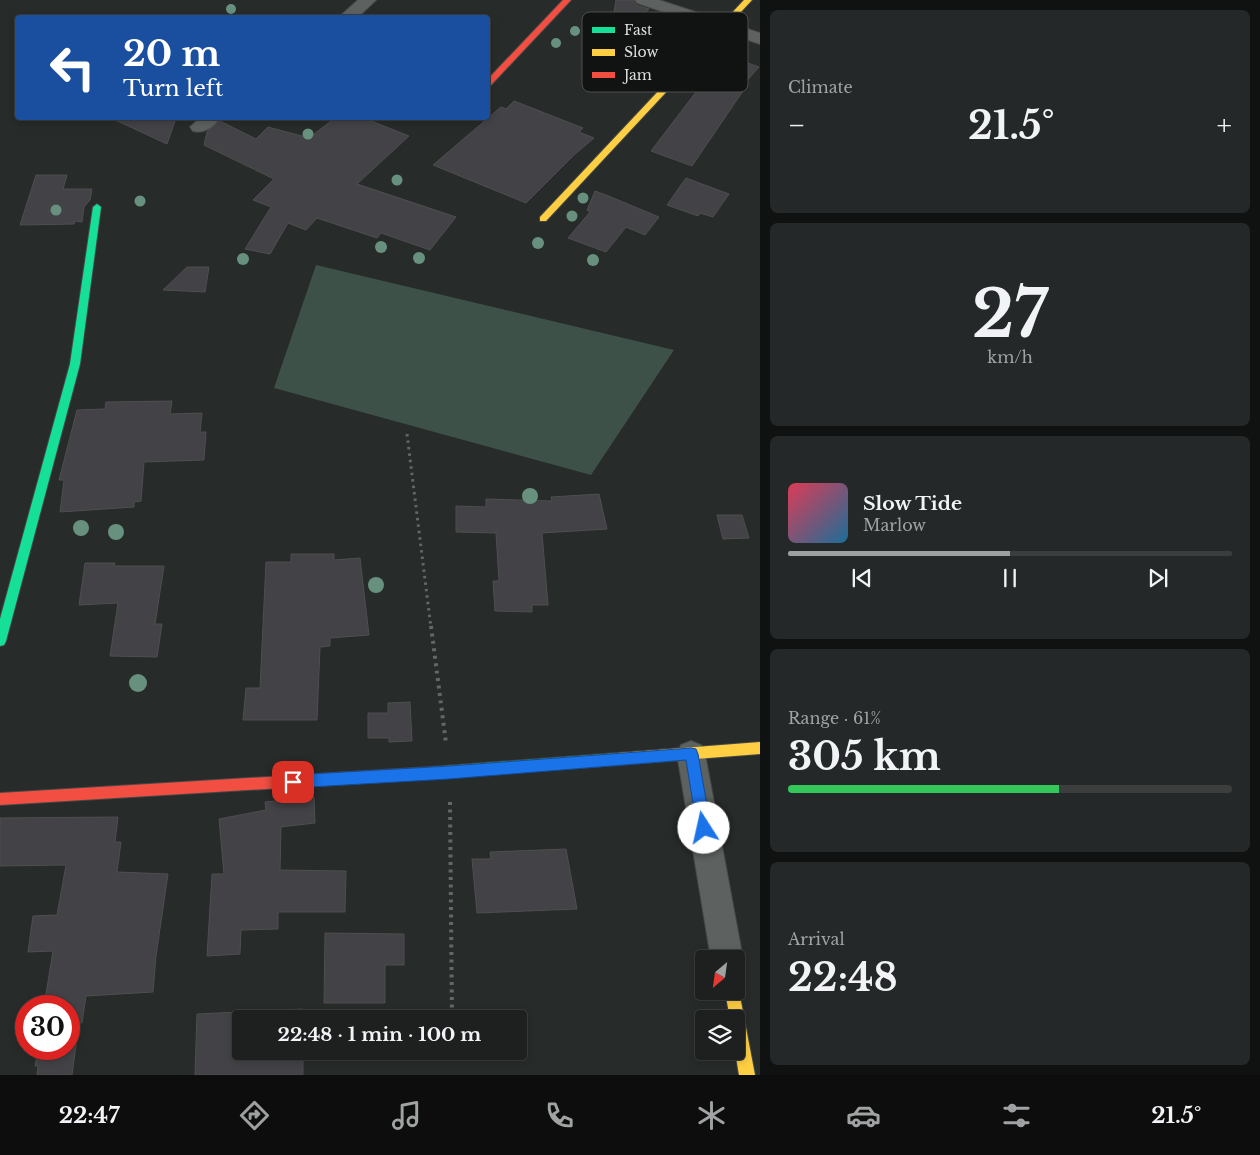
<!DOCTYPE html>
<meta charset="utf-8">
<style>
body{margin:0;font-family:"Libre Baskerville",serif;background:#252828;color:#f1f3f6;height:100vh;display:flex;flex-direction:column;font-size:19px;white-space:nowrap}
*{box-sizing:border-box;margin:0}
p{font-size:16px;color:#a0a3a4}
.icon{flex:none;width:28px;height:28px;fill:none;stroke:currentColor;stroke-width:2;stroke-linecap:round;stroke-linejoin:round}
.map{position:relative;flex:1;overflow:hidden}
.details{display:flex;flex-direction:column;gap:10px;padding:10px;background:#101211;width:500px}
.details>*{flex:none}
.banner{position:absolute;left:15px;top:15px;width:475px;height:105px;border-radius:5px;box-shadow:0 2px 8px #0003,0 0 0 1px #3b3e3d;background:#1a4fa0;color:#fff;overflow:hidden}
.needle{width:32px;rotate:209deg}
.tools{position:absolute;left:695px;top:950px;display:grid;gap:10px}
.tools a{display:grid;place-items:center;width:50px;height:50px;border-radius:5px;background:#1d201f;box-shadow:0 2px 8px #0003,0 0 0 1px #3b3e3d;font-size:25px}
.speed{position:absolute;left:15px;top:995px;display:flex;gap:10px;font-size:25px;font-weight:700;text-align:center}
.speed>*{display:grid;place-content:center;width:65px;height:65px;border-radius:50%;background:#1d201f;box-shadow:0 2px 8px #0003,0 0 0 1px #3b3e3d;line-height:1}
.speed .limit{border:8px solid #d22;background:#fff;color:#111}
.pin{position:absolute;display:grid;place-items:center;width:42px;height:42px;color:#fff;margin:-21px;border-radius:10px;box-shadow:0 2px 8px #0006}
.me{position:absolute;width:55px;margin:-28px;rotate:350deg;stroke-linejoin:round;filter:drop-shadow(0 0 4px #0008)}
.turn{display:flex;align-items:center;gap:18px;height:105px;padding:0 25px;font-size:22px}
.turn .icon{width:65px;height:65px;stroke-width:2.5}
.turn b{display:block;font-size:35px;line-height:42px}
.big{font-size:38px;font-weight:800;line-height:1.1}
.details .tile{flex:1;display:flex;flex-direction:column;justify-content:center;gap:8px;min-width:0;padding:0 18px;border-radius:8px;background:#252828}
.details .dial{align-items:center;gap:0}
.dial b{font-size:65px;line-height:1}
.song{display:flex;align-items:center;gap:15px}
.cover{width:60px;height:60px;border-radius:8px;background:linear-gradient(135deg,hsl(350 70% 55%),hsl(200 70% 35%))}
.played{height:5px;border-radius:2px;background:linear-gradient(90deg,#9da09f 50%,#3b3e3d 50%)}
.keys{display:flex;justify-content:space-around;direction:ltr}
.heat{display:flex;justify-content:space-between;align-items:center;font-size:28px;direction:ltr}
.charge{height:8px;border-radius:4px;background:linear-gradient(90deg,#34c759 61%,#3b3e3d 0)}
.trip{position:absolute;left:232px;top:1010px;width:295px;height:50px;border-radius:5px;background:#1d201f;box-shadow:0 2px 8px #0003,0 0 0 1px #3b3e3d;font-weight:800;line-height:50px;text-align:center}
.tabs{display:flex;height:80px;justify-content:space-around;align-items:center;background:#0c0d0c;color:#a0a3a4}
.tabs .icon{width:35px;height:35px}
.tabs .active{color:#9da09f}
.tabs b{font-size:22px;color:#f1f3f6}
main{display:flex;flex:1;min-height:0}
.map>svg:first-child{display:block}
.green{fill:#3d5149}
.building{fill:#424247;stroke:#4e4f4f}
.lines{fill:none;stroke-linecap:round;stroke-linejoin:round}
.street-casing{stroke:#454847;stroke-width:2}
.fast-casing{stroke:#454847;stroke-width:2}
.slow-casing{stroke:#454847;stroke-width:2}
.jam-casing{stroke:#454847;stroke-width:2}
.path-far1{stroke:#656766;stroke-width:3;stroke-dasharray:2.5 4;stroke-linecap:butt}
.path{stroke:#656766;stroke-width:4;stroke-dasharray:3 4.5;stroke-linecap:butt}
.street{fill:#5d615f;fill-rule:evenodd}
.fast{fill:#16e098;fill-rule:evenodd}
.slow{fill:#ffcf43;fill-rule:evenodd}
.jam{fill:#f24e42;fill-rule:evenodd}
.tree{fill:#68907f}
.route{fill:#1a73e8;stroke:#114b97}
.key{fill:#111312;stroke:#4e504f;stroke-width:1}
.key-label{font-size:14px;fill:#dcdfde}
</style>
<main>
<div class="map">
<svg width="760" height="1075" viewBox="0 0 760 1075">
<rect width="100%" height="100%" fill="#272b29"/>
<path class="green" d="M316,265L674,350L591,475L274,388Z"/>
<path class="building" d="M616,0H633L636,5L649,9L608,47Z
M731,57L759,67L744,84L747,85L692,166L651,151L696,92L680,86L698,67L715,73Z
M514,101L583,128L579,132L594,138L574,155L526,203L433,165L501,107L506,109Z
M111,118H176L167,144Z
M335,118H364L409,136L357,184L456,217L430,250L381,233L377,238L317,218L306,230L288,223L270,254L245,249L271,207L253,200L274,179L204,145L207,132L220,121L256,139L268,127L309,138Z
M36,175H67L63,189H92L90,200L84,207L82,222L75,221L74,224L20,225Z
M686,178L729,194L713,217L700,213L698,216L667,205Z
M595,191L611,197L659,217L645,235L626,227L606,252L568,238L590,212L587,210Z
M187,267H209L205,292L163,290Z
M172,401L170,414L202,413L200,432H206L204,460L144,462L141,501L134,502V507L60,512L64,480H59L60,476L77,410L105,409L106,402Z
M599,494L607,529L542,533L548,605H532V612L495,611L493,581H499L496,533L456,532V506L486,507V499L552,501L551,497Z
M717,515H742L749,538L723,539Z
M291,554H334V560L360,558L369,635L330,638V646L320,647L317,720H243L246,688H260L266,562H291Z
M85,563H115L114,566H164L155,624H162L157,657L110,656L118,603L79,605Z
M410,702L412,741L389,742V738H368V713H388V703Z
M314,797L315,823L281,827L280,870L346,871L345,912H278V929L241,930L240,954L207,956L212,874H224L219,819L266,810L265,802Z
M118,817L115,842H121L117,872L168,874L156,956L153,992L86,996L82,1023H79L72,1075H37L38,1066H35L38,1049H69V1006H44L53,951L28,952L33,916L57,915L66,865L0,866V818Z
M566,849L577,909L477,913L472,859H491L490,852Z
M325,933L404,934V965H385V1003H324Z
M302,1009V1019H241V1051H303V1075H195L197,1014Z"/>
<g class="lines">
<defs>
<path id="street" d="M358,0H376L357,18H338Z
M635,0H659L760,33V44L637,3Z
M200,118H220C214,127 204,134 193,131L190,127Z
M691,741L701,745L705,754L743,959L736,971V959H711L677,754L681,745Z"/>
<path id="fast" d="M97,204L101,207L80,364L6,641L4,645L0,646V619L70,364L93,207Z
M618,753L623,755L624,759L623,763L618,765L431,779L426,777L425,773L426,769L431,767Z"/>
<path id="slow" d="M744,0H752L546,221H540V217Z
M760,742V754L618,765L613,763L612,759L613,755L618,753Z
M736,985L739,991L755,1075H739L735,1051L736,1019H730L725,991H736Z"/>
<path id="jam" d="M563,0H571L491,85H488V79Z
M431,767L436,769L437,773L436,777L431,779L0,805V793Z"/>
</defs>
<use href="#street" class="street-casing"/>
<use href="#fast" class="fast-casing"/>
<use href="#slow" class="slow-casing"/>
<use href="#jam" class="jam-casing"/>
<path class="path-far1" d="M407,434L431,628"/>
<path class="path" d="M431,626L446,743
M450,802L452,1019"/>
<use href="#street" class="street"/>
<use href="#fast" class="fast"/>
<use href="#slow" class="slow"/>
<use href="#jam" class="jam"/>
</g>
<g class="tree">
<circle cx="231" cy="9" r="5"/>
<circle cx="575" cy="31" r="5"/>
<circle cx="556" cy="43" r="5"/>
<circle cx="308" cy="134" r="5.5"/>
<circle cx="397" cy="180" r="5.5"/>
<circle cx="583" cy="198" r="5.5"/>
<circle cx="140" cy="201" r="5.5"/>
<circle cx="56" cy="210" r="5.5"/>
<circle cx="572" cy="216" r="5.5"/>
<circle cx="538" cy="243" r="6"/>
<circle cx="381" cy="247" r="6"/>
<circle cx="419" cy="258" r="6"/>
<circle cx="243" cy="259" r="6"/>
<circle cx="593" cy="260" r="6"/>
<circle cx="530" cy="496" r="8"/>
<circle cx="81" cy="528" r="8"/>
<circle cx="116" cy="532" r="8"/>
<circle cx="376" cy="585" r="8"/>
<circle cx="138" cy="683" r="9"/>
</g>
<path class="route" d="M691,748L696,749L698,754L711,828L709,833L704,835L699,833L697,828L686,760L449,779L293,788L288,786L286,782L288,777L293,775L449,766Z"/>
<rect x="582" y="12" width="166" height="80" rx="8" class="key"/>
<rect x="592" y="27" width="23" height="6" fill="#16e098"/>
<rect x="592" y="49" width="23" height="7" fill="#ffcf43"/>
<rect x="592" y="72" width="23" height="6" fill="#f24e42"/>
<g class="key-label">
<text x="624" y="35">Fast</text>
<text x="624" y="57">Slow</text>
<text x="624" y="80">Jam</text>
</g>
</svg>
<div class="tools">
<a><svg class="needle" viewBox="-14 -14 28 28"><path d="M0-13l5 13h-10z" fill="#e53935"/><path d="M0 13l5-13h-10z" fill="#a0a3a4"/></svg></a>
<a><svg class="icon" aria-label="layers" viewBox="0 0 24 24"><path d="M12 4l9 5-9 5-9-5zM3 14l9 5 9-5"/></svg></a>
</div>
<div class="speed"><div class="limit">30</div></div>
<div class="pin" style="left:293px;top:782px;background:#d93025"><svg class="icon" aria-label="arrive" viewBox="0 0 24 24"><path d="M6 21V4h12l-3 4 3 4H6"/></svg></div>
<svg class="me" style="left:704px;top:828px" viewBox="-20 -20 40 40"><circle r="19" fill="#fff"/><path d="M0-13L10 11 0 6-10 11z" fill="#1a73e8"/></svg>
<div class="trip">22:48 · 1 min · 100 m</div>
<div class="banner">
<div class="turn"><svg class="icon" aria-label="left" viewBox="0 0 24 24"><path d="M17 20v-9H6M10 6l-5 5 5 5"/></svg><div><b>20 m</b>Turn left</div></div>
</div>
</div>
<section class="details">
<div class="tile"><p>Climate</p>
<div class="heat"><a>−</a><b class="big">21.5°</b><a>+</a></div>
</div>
<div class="tile dial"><b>27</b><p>km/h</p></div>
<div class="tile">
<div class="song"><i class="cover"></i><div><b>Slow Tide</b><p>Marlow</p></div></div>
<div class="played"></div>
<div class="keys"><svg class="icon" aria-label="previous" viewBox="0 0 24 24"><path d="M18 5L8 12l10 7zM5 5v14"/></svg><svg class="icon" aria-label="pause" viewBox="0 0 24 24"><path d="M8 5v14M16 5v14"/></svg><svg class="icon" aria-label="next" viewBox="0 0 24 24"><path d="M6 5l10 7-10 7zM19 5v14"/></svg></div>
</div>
<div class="tile"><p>Range · 61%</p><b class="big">305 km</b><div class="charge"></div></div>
<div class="tile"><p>Arrival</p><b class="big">22:48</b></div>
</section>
</main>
<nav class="tabs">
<b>22:47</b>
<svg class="icon active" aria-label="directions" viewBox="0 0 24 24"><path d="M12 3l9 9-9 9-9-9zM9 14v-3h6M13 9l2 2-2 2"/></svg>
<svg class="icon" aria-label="music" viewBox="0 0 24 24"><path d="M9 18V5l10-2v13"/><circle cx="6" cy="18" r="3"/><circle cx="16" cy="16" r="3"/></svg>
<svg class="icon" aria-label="phone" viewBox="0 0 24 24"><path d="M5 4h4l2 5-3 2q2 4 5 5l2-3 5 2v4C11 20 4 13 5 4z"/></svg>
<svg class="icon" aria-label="climate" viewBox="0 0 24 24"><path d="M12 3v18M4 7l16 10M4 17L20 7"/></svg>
<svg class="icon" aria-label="car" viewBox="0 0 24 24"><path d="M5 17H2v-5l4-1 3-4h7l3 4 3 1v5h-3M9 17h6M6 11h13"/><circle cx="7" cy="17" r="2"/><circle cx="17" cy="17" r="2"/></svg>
<svg class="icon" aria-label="filters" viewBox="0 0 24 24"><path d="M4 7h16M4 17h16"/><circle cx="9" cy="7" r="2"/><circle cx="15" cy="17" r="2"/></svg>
<b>21.5°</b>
</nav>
